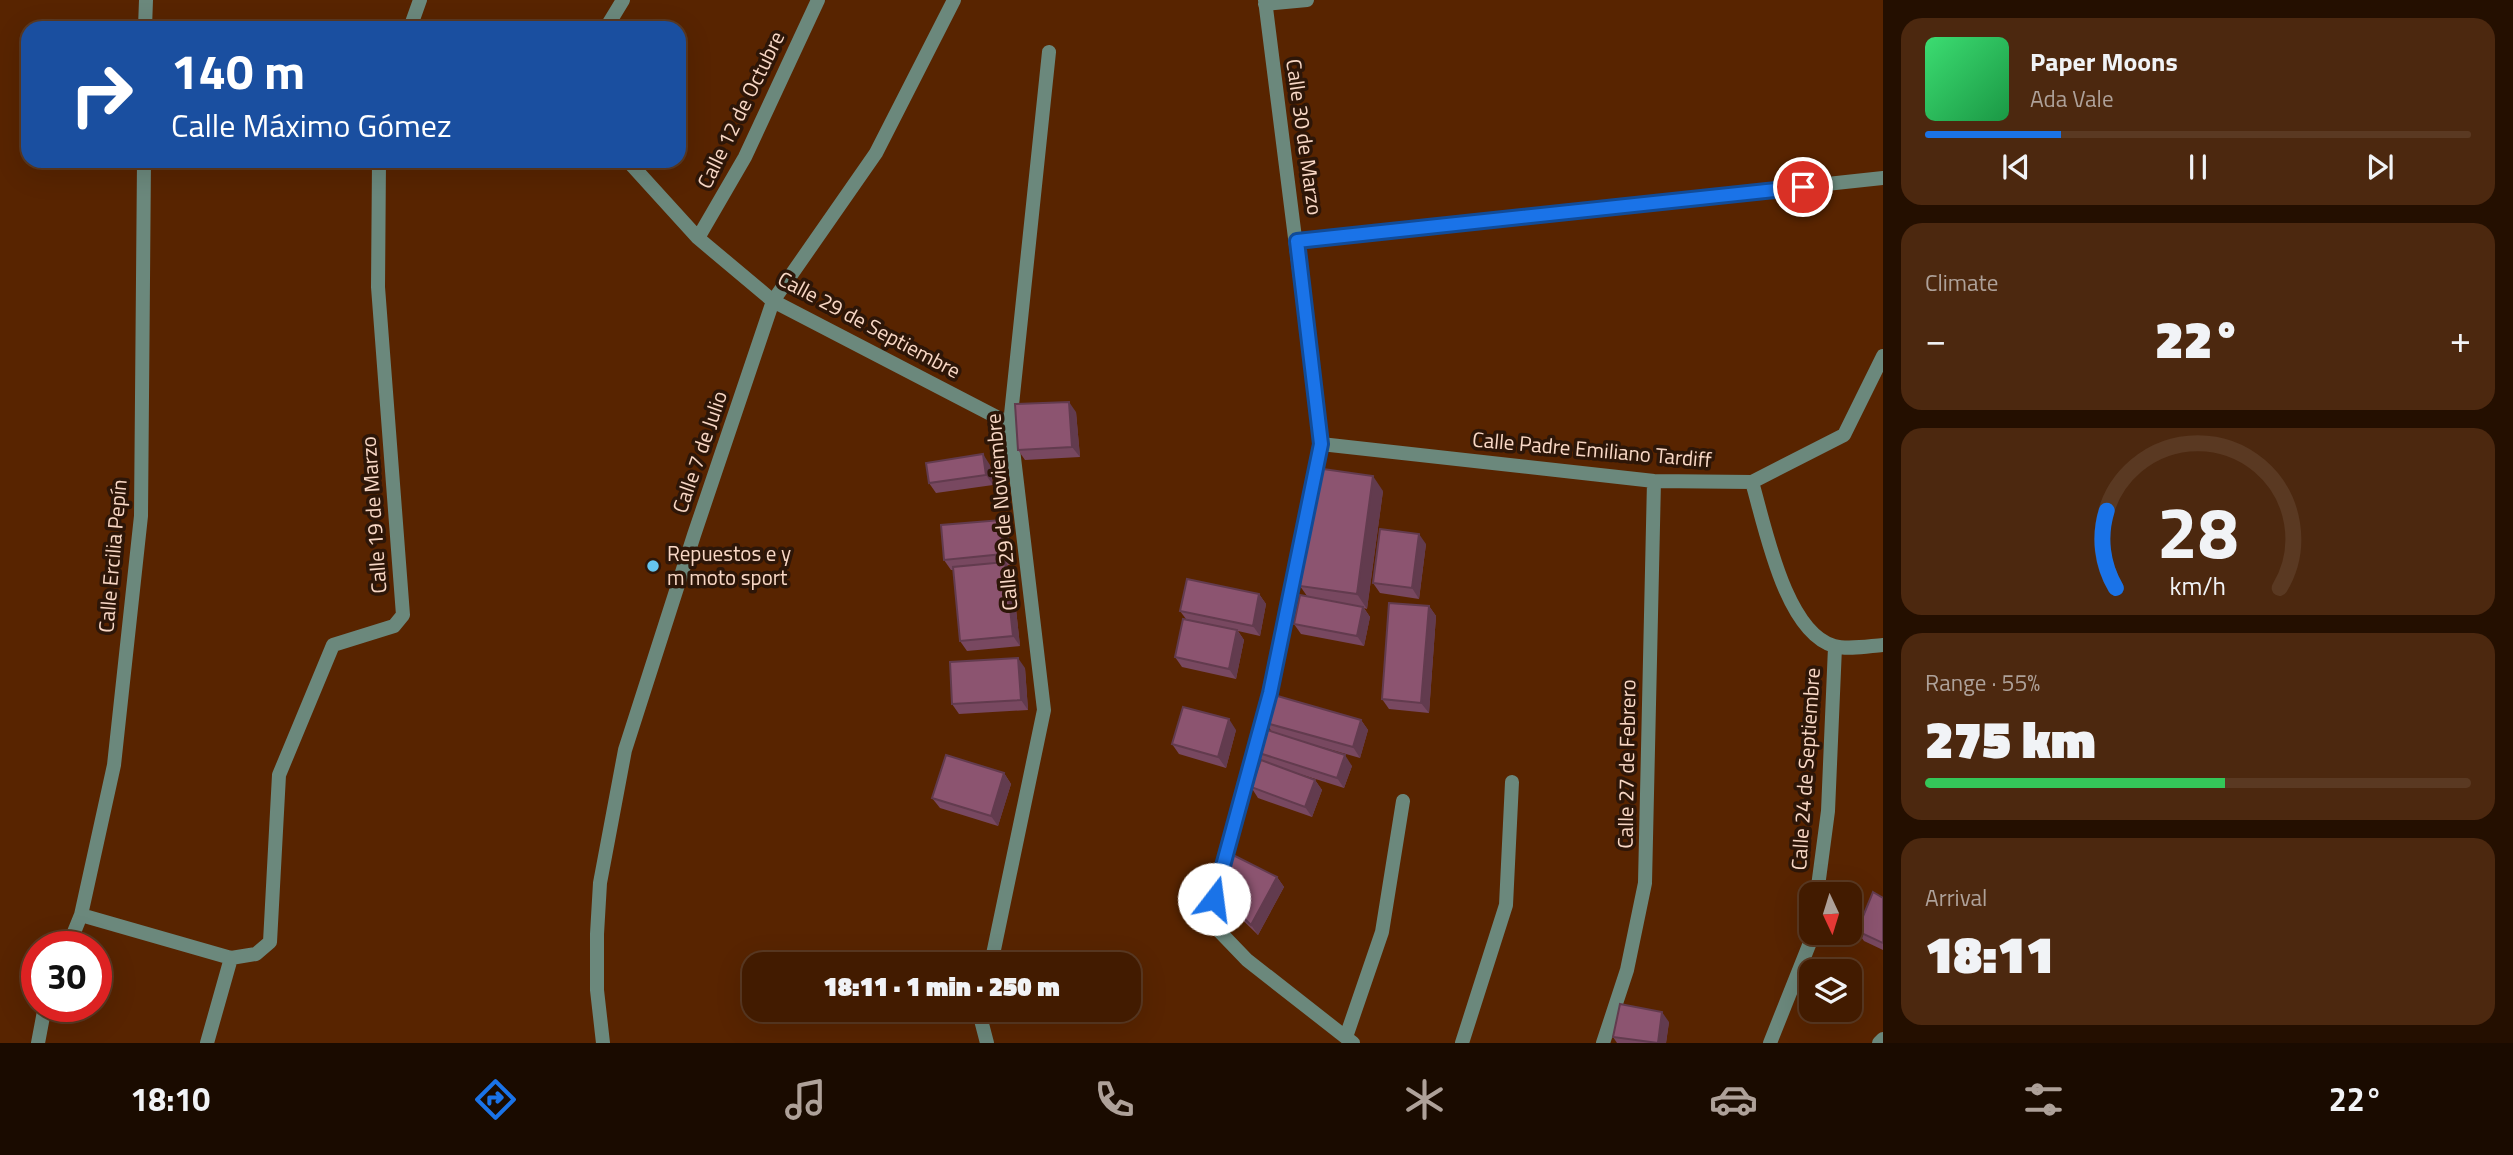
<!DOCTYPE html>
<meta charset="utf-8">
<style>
body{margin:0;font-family:"Titillium Web",sans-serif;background:#4c280f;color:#f1f3f6;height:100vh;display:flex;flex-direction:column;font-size:26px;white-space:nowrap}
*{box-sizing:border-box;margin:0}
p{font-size:23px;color:#aea199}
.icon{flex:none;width:38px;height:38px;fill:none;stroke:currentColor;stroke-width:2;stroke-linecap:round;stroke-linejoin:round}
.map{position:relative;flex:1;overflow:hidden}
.drawer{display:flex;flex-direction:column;gap:18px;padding:18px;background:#240f00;width:630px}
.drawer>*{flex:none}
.guide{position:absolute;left:21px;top:21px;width:665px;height:147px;border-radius:21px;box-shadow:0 7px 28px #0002,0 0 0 2px #5a3922;background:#1a4fa0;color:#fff;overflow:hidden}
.needle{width:46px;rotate:176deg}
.tools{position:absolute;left:1799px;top:882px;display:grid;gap:14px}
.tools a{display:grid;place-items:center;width:63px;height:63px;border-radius:14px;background:#421b00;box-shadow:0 7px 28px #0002,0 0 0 2px #5a3922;font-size:35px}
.speed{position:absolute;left:21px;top:931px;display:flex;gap:14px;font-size:35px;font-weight:700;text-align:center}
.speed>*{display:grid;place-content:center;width:91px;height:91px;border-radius:50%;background:#421b00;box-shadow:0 7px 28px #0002,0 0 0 2px #5a3922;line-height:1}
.speed .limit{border:10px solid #d22;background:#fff;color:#111}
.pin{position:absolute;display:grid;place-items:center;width:60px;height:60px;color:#fff;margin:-30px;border:4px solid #fff;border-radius:50%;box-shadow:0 2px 7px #0007}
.me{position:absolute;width:77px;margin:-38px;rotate:15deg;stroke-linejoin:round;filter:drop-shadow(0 0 5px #0008)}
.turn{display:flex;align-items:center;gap:24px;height:147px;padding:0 35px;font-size:32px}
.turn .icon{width:91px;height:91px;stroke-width:2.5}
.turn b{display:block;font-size:49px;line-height:60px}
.big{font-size:52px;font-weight:800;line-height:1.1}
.drawer .card{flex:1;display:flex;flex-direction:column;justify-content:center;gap:10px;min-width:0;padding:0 24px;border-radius:21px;background:#4c280f}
.drawer .dial{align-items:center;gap:0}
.dial svg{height:182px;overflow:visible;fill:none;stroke:#5a3922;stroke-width:7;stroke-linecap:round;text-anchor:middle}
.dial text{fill:#f1f3f6;stroke:none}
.song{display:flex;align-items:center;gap:21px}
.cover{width:84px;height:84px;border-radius:10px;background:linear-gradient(135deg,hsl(140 70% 55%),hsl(140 70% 35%))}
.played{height:7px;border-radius:4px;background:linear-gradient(90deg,#1a73e8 25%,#5a3922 25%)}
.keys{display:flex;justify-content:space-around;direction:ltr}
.heat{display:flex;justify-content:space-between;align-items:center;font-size:38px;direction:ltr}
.charge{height:10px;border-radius:5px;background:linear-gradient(90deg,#34c759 55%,#5a3922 0)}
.trip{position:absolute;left:742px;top:952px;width:399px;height:70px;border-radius:21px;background:#421b00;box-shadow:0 7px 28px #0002,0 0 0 2px #5a3922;font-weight:800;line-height:70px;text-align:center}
.tab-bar{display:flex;height:112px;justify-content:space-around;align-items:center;background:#1a0b00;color:#aea199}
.tab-bar .icon{width:49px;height:49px}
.tab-bar .selected{color:#1a73e8}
.tab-bar b{font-size:32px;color:#f1f3f6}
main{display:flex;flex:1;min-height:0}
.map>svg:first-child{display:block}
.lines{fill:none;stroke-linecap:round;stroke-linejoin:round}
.street{stroke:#6b887c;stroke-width:14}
.wall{fill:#784860}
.shaded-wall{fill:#623b4e}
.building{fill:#8c5470;stroke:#623b4e;stroke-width:2}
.route-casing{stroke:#114b97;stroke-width:18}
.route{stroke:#1a73e8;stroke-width:12}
.poi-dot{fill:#65c5ee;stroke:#2d1608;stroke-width:2.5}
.labels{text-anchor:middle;stroke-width:7;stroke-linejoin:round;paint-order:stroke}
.street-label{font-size:21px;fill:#f9d8c6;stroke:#2d1608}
.poi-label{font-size:21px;fill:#f9d8c6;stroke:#2d1608;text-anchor:start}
</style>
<main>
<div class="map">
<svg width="1883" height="1043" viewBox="0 0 1883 1043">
<rect width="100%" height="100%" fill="#582400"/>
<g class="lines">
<path class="street" d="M1265,0L1321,444L1270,693L1214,899L1221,933L1247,960L1353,1043
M1265,4L1307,0
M145,28L146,0
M410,28L420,0
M606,28L623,0
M628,161L698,238L773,301L1010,424
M698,238L745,157L818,0
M1297,241L1883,178
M1321,444L1654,481L1752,482L1844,435L1883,356
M1752,482C1765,526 1785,632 1834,646C1848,650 1869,646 1883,645
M1817,894L1828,811L1835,647
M81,915L231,958L256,954L270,942L279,775L333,645L394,626L403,615L378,287L379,161
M68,947L81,915L114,765L141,516L144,161
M991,964L1044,710L1010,424L1049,52
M983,1010L981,1020L987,1043
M1346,1037L1382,932L1403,801
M38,1043L45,1006
M207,1043L231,958
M603,1043L597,990V934L600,883L625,750L694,535L773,301L876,153L954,0
M1462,1043L1506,905L1512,782
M1603,1043L1627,970L1645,883L1654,481
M1770,1043L1811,940L1812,933
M1879,1043L1883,1039"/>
</g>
<path class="wall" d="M1076,412L1080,457L1025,460L1018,450Z
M990,465L993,485L936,493L929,483Z
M1383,491L1367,609L1364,608L1370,617L1364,646L1301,634L1294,624L1307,596L1300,586Z
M1008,530L1011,565H1007L1012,572L1020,646L967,651L960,641L953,570H951L944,560Z
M1426,544L1419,599L1380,593L1373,583Z
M1259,594L1266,604L1260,636L1238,631L1244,640L1236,679L1182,667L1175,657L1186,619L1180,611Z
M1429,606L1436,616L1429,713L1389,709L1382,699Z
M1025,668L1028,710L959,714L952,704Z
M1361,720L1368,730L1360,758L1290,738L1352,766L1344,788L1287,770L1315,780L1322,790L1312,817L1258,798L1251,787L1262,761L1256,752L1272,732L1266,723Z
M1236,730L1226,768L1179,754L1172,744Z
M1004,773L1011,784L998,826L940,808L932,798Z
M1277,877L1284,887L1258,935L1222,900L1215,890Z
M1883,898V950L1864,941L1857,931Z
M1669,1022L1666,1043H1617L1613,1037Z"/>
<path class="shaded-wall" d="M1069,402L1076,412L1080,457L1072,447Z
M983,454L990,465L993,485L986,475Z
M1373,476L1383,491L1367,609L1357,594Z
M1001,520L1008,530L1011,565L1003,554Z
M1419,534L1426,544L1419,599L1412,588Z
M1005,562L1012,572L1020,646L1013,636Z
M1259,594L1266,604L1260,636L1253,626Z
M1429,606L1436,616L1429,713L1421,703Z
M1363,607L1370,617L1364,646L1357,636Z
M1237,630L1244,640L1236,679L1229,669Z
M1018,658L1025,668L1028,710L1021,700Z
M1229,719L1236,730L1226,768L1218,757Z
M1361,720L1368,730L1360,758L1353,747Z
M1345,755L1352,766L1344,788L1337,778Z
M1004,773L1011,784L998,826L991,816Z
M1315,780L1322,790L1312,817L1305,807Z
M1277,877L1284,887L1258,935L1251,925Z
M1662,1012L1669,1022L1666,1043H1658Z"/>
<path class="building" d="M1069,402L1072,447L1018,450L1015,404Z
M983,454L986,475L929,483L926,463Z
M1316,468L1373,476L1357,594L1300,586Z
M1001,520L1003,554L944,560L941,525Z
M1380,529L1419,534L1412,588L1373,583Z
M1005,562L1013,636L960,641L953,567Z
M1187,579L1259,594L1253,626L1180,611Z
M1300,595L1363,607L1357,636L1294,624Z
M1389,603L1429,606L1421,703L1382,699Z
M1183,619L1237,630L1229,669L1175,657Z
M1018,658L1021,700L952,704L950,662Z
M1274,695L1361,720L1353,747L1266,723Z
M1183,707L1229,719L1218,757L1172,744Z
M1264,729L1345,755L1337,778L1256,752Z
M946,755L1004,773L991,816L932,798Z
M1261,760L1315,780L1305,807L1251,787Z
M1231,854L1277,877L1251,925L1215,890Z
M1873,892L1883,898V943L1857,931Z
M1620,1004L1662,1012L1658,1043L1613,1037Z"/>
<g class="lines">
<defs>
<path id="route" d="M1214,899L1270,693L1321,444L1297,241L1803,187"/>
</defs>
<use href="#route" class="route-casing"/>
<use href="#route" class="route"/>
</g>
<circle class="poi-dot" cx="653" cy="566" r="7"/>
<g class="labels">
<g class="street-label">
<text transform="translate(741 110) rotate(-64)" y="7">Calle 12 de Octubre</text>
<text transform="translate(1304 137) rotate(82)" y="7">Calle 30 de Marzo</text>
<text transform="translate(869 325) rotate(28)" y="7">Calle 29 de Septiembre</text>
<text transform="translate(1592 450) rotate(5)" y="7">Calle Padre Emiliano Tardiff</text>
<text transform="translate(700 452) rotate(-71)" y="7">Calle 7 de Julio</text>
<text transform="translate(1002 512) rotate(-95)" y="7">Calle 29 de Noviembre</text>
<text transform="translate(374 515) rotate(-94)" y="7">Calle 19 de Marzo</text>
<text transform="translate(113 556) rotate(-85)" y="7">Calle Ercilia Pepín</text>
<text transform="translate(1627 764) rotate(-89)" y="7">Calle 27 de Febrero</text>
<text transform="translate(1806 769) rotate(-86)" y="7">Calle 24 de Septiembre</text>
</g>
<g class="poi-label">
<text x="667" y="561">Repuestos e y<tspan x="667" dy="24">m moto sport</tspan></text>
</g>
</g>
</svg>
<div class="tools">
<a><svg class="needle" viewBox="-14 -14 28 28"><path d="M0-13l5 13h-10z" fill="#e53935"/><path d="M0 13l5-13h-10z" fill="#aea199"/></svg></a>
<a><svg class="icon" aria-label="layers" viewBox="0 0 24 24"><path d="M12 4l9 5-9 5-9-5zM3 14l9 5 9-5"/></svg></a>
</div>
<div class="speed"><div class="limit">30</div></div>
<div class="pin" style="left:1803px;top:187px;background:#d93025"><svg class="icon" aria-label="arrive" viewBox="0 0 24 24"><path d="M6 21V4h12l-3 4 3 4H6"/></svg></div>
<svg class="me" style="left:1214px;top:899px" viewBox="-20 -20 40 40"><circle r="19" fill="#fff"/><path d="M0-13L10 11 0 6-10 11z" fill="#1a73e8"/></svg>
<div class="trip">18:11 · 1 min · 250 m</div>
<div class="guide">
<div class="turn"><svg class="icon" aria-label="right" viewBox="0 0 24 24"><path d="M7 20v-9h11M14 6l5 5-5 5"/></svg><div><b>140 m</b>Calle Máximo Gómez</div></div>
</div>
</div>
<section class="drawer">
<div class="card">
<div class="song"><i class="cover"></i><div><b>Paper Moons</b><p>Ada Vale</p></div></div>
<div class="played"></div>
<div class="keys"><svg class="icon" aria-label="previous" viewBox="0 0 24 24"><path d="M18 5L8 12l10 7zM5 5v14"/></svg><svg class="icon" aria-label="pause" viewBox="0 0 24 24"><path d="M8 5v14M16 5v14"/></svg><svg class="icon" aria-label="next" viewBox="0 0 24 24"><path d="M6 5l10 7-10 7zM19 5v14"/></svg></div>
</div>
<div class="card"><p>Climate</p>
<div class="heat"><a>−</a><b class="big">22°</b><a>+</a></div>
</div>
<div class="card dial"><svg viewBox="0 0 100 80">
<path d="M14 69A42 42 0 1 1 86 69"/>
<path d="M14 69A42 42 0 0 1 10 35" stroke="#1a73e8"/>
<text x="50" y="56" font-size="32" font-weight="700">28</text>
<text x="50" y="72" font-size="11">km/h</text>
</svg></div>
<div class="card"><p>Range · 55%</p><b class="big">275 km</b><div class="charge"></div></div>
<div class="card"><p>Arrival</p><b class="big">18:11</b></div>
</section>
</main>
<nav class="tab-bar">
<b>18:10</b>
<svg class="icon selected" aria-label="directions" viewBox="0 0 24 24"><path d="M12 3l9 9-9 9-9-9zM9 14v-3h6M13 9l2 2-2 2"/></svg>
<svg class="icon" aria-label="music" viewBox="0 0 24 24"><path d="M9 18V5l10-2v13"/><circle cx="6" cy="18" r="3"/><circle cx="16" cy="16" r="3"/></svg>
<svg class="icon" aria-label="phone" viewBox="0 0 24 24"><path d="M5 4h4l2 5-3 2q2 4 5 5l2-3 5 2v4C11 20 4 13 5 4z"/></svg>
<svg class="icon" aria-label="climate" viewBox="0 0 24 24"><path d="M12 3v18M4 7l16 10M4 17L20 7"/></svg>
<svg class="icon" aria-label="car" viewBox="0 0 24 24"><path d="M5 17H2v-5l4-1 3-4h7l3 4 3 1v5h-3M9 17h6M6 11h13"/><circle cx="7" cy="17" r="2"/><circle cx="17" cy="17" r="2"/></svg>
<svg class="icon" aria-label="filters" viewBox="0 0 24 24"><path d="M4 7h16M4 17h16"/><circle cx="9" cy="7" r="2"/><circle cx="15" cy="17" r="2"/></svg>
<b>22°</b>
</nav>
